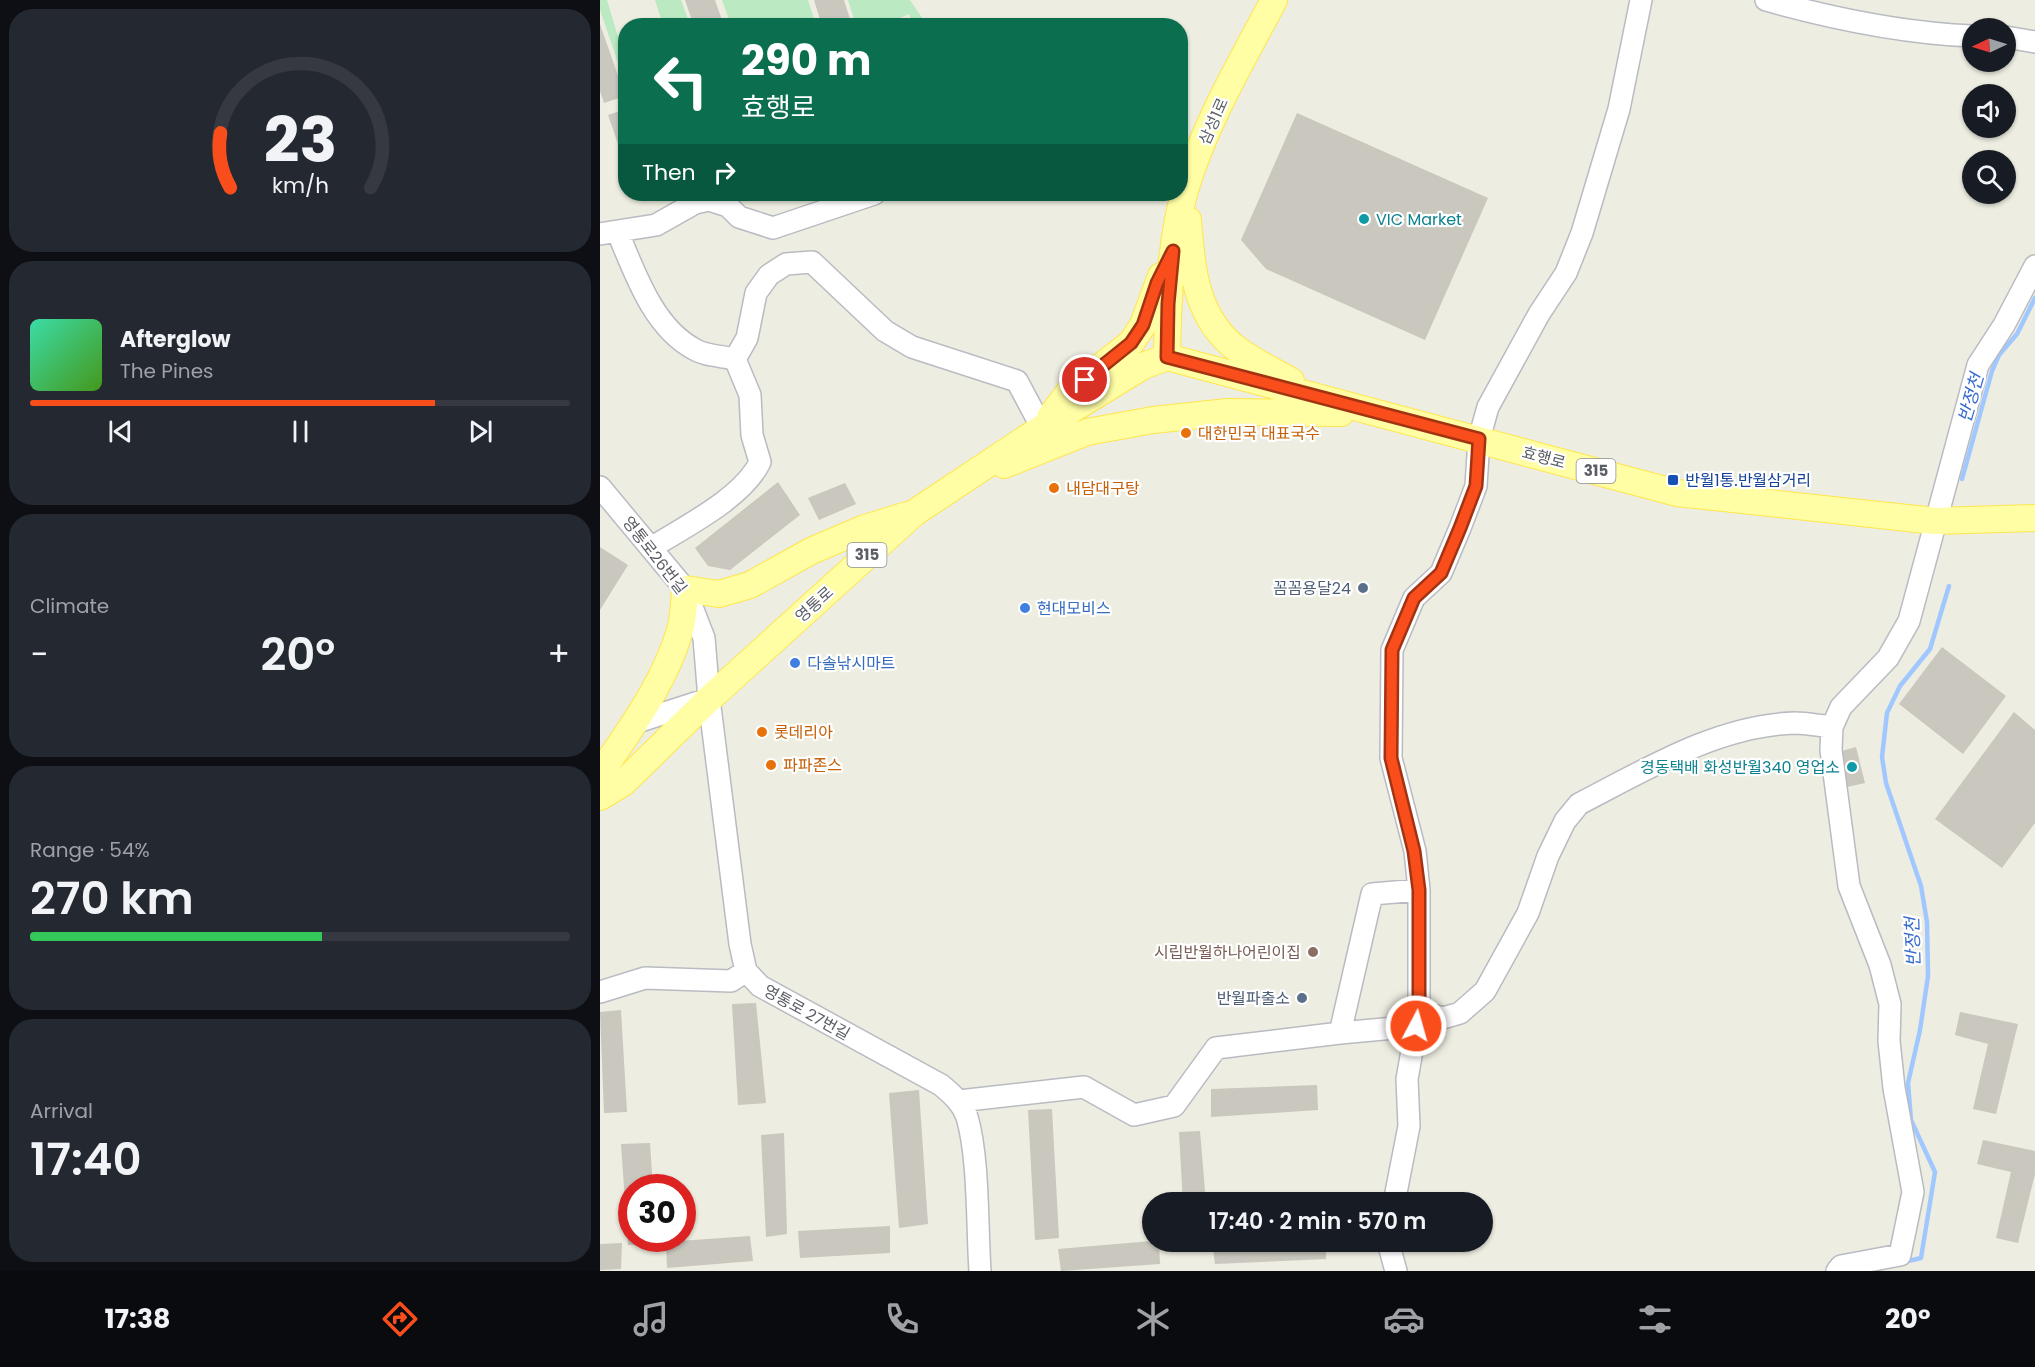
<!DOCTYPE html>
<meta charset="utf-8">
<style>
body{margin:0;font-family:Poppins,"Noto Sans KR",sans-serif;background:#242831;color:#f1f3f6;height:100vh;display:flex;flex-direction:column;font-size:22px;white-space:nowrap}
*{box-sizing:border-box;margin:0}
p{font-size:20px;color:#9ea1a6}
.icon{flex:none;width:33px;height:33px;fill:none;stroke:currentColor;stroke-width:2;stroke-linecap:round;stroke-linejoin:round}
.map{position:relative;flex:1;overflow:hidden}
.side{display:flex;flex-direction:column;gap:9px;padding:9px;background:#0d0f14;width:600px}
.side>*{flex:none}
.top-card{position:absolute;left:18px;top:18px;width:570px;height:183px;border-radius:24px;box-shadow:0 2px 4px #0004;background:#0b6e4f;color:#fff;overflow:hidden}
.needle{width:39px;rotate:266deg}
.fabs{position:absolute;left:1362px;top:18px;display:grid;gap:12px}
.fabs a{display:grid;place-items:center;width:54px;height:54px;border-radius:50%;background:#171b24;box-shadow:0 2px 4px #0004;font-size:30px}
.speed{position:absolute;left:18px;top:1174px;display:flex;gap:12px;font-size:30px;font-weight:700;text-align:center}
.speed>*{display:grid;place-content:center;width:78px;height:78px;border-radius:50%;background:#171b24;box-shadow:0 2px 4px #0004;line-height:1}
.speed .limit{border:9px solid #d22;background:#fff;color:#111}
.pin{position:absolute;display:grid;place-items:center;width:51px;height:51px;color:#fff;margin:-26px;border:3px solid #fff;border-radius:50%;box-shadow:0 2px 6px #0007}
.me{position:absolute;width:66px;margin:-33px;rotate:6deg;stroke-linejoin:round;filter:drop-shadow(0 0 4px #0008)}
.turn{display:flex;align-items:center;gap:21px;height:126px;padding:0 24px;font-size:27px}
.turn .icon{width:78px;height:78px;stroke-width:2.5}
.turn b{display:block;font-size:42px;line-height:51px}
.then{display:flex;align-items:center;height:57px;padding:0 24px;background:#0003;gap:12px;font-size:22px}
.big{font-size:45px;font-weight:600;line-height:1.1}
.side .widget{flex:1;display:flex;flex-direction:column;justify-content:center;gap:9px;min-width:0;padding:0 21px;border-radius:24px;background:#242831}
.side .dial{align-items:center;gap:0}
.dial svg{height:156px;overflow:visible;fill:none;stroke:#363941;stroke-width:7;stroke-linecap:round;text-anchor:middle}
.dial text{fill:#f1f3f6;stroke:none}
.song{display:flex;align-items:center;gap:18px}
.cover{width:72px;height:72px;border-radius:9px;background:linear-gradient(135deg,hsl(160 70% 55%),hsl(100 70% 35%))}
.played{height:6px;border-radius:3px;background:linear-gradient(90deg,#f94e1c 75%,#363941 75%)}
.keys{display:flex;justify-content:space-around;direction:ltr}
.heat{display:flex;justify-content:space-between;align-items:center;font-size:33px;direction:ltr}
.charge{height:9px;border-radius:4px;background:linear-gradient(90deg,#34c759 54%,#363941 0)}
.trip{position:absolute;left:542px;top:1192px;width:351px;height:60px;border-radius:30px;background:#171b24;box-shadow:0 2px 4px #0004;font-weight:600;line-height:60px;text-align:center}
.dock{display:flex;height:96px;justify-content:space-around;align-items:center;background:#090b0e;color:#9ea1a6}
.dock .icon{width:42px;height:42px}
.dock .on{color:#f94e1c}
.dock b{font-size:27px;color:#f1f3f6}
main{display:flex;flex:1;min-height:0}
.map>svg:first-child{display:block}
.green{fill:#bbe9c1}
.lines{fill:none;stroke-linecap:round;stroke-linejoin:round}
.stream{stroke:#a0c8ff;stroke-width:4.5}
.building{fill:#c9c7be}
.minor-casing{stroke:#b9bbc2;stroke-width:24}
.major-casing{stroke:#ffe64a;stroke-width:28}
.minor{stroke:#fff;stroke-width:21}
.major{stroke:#fffea5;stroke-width:26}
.route-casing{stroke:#a23312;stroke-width:15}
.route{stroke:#f94e1c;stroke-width:10}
.culture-dot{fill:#0f9aa8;stroke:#fff;stroke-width:2}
.food-dot{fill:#e8710a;stroke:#fff;stroke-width:2}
.transit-dot{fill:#1a4fb4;stroke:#fff;stroke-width:2}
.service-dot{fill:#5c6f8a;stroke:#fff;stroke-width:2}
.shop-dot{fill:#3f7fe0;stroke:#fff;stroke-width:2}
.education-dot{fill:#8d6e63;stroke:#fff;stroke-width:2}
.labels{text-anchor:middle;stroke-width:4.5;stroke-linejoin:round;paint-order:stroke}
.shield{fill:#fff;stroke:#8c8e92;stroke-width:1.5}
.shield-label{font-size:15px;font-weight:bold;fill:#5a5d64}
.street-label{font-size:16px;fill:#5a5d64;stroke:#fff}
.culture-label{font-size:16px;fill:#0d838f;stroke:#fff;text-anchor:start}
.food-label{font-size:16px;fill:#c56008;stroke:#fff;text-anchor:start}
.transit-label{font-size:16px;fill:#164399;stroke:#fff;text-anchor:start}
.service-label{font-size:16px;fill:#4e5e75;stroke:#fff;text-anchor:end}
.shop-label{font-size:16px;fill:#366cbe;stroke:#fff;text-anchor:start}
.education-label{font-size:16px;fill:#785e54;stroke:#fff;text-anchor:end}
.water-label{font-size:18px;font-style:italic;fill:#376bce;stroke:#fff}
</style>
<main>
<section class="side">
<div class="widget dial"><svg viewBox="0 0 100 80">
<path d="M14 69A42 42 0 1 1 86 69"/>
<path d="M14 69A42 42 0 0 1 9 41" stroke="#f94e1c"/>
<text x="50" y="56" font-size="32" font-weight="700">23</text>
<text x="50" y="72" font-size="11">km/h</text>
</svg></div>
<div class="widget">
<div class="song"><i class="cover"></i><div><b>Afterglow</b><p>The Pines</p></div></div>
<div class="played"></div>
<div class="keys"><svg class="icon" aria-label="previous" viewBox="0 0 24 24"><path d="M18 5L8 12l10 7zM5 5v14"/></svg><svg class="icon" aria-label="pause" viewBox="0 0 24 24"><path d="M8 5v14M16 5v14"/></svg><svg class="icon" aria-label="next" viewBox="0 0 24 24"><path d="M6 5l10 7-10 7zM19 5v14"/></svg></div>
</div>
<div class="widget"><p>Climate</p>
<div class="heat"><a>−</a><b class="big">20°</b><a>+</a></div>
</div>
<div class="widget"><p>Range · 54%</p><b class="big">270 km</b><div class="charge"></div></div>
<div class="widget"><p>Arrival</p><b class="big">17:40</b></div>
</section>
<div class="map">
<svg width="1435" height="1271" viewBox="0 0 1435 1271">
<rect width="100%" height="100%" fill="#eeede1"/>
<path class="green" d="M0,0H7L25,60V83L0,10Z
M55,0H81L90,25H63Z
M122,0H208L216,25H197L196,22L182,25H131Z
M248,0H310L327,25H313L309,14L290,22L291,25H256Z"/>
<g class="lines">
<path class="stream" d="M1362,479L1392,371L1399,355L1417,334L1435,298
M1304,1262L1321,1258L1335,1172L1311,1120L1308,1083L1320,1030L1328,976L1327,922L1321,886L1286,783L1282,757L1287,713L1300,686L1330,649L1349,586"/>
</g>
<path class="building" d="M85,0H115L124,26H94Z
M214,0H244L250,19L222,26Z
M0,24L25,96L4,103L0,91Z
M26,109V164H25L8,115Z
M697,113L888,198L825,340L666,269L641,240Z
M35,194H58L38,201Z
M178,482L200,515L130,570L108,566L95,548Z
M245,483L256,504L219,520L208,498Z
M0,547L28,565L0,610Z
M1342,647L1406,696L1363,754L1299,704Z
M1414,712L1435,730V823L1402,868L1335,819Z
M1256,747L1265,783L1247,787L1238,752Z
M156,1003L166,1103L138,1105L132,1004Z
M21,1010L27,1112L4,1113L0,1012Z
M1360,1012L1418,1024L1396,1114L1373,1109L1388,1044L1355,1035Z
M717,1085L718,1110L611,1117V1089Z
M319,1090L328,1224L299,1228L289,1093Z
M452,1109L459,1238L435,1240L428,1110Z
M600,1131L606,1203H583L579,1132Z
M184,1133L187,1234L166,1237L161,1135Z
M1383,1140L1435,1151V1174L1418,1243L1396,1238L1411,1172L1377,1164Z
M50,1143L53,1188H32V1239H56L57,1244L28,1245L21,1144Z
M290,1226V1253L200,1258L198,1231Z
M150,1236L153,1261L67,1268L66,1242Z
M552,1241L559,1242L560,1264L461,1271L458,1249Z
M612,1242H726V1259L615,1264Z
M22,1243L21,1269L0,1270V1244Z"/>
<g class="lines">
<defs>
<path id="minor" d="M1166,0C1234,19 1301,33 1372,36
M1406,37L1435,42
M18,233C35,273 53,327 94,349C105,356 122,356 135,359
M0,234L56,225L95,203L109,200L128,206L139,217L173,228L274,194
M0,487L85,589L104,638L109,699L140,944L146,971L160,986L341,1085C352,1094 362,1103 367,1117C379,1158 377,1227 380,1271
M51,548C84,527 143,498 160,462L152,435L150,395L135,359L147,338L156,293L169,275L186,264L212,262L285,331L312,347L417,381L442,428
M34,723L108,699
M0,992L45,978L131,981L146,971
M819,1011L843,1018L860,1013L885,991L928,913L948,856L965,821L979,804C1045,770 1118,725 1195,723C1207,723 1220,726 1232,727
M740,1033L816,1026
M359,1101L484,1087L534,1115L574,1106L616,1048L740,1033L772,894L819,890
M794,1203L809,1126L807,1079L819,1011V890L815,851L791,758L792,650L814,598L841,573L860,528L876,486L879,439L888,407L939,314L966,273L982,233L1019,109L1041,0
M788,1242L796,1271
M1237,1271L1241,1266L1300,1255L1313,1192L1294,1088L1289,1041L1290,1004L1280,965L1249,886L1231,750L1232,727L1241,707L1288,658L1309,621L1378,365L1404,325L1435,266"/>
<path id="major" d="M588,220C592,269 595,318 638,350C654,362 674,371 691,381
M567,357L1077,493L1335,521L1435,518
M567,357C568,301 570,244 585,190C605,123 642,61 674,0
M450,417L470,391L531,343L543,325L561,276
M404,465L487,432L553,420L628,412L741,413
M0,774C30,729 65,683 80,630C84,617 84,602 85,589L119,594L150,585L211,551L265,528L307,515
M0,797L23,783L109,699L314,513L442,428L543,366L567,357"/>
</defs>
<use href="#minor" class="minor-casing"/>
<use href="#major" class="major-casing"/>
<use href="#minor" class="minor"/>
<use href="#major" class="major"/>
</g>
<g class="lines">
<defs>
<path id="route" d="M485,380L531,343L543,325L557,283L573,251L568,304L567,357L879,439L876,486L860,528L841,573L814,598L792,650L791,758L814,851L819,890V1011L816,1026"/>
</defs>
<use href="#route" class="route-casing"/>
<use href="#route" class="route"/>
</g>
<g class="culture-dot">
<circle cx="764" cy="219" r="6"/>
<circle cx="1252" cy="767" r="6"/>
</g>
<g class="food-dot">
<circle cx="586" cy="433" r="6"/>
<circle cx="454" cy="488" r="6"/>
<circle cx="162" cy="732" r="6"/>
<circle cx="171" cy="765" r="6"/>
</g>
<rect class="transit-dot" x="1067" y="474" width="12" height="12" rx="3"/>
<g class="service-dot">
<circle cx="763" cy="588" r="6"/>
<circle cx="702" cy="998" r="6"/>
</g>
<g class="shop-dot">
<circle cx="425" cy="608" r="6"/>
<circle cx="195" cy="663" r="6"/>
</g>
<circle class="education-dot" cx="713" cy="952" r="6"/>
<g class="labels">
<g class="shield">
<rect x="976.5" y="459" width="39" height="24" rx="4.5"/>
<rect x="247.5" y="543" width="39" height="24" rx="4.5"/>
</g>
<g class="shield-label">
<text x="996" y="476">315</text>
<text x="267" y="560">315</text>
</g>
<g class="street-label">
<text transform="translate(613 121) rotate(-66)" y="6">삼성1로</text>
<text transform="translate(944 457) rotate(15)" y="6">효행로</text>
<text transform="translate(55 555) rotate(52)" y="6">영통로26번길</text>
<text transform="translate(214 604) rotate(-42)" y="6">영통로</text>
<text transform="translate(207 1012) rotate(29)" y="6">영통로 27번길</text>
</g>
<g class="culture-label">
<text x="776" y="225">VIC Market</text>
<text x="1240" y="773" text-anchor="end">경동택배 화성반월340 영업소</text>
</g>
<g class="food-label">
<text x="598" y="439">대한민국 대표국수</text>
<text x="466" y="494">내담대구탕</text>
<text x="174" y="738">롯데리아</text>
<text x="183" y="771">파파존스</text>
</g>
<g class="transit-label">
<text x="1085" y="486">반월1통.반월삼거리</text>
</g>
<g class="service-label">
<text x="751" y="594">꼼꼼용달24</text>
<text x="690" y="1004">반월파출소</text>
</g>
<g class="shop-label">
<text x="437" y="614">현대모비스</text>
<text x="207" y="669">다솔낚시마트</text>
</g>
<g class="education-label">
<text x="701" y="958">시립반월하나어린이집</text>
</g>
<g class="water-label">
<text transform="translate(1371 398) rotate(-74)" y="6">반정천</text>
<text transform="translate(1313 942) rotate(-92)" y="6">반정천</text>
</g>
</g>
</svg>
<div class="fabs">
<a><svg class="needle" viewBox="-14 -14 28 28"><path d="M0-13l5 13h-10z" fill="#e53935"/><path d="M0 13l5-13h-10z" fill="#9ea1a6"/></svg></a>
<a><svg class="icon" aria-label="sound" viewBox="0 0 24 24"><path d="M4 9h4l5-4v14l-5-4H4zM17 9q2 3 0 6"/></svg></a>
<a><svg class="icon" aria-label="search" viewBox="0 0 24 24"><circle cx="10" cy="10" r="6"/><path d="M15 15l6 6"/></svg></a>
</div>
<div class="speed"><div class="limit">30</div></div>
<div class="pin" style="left:485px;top:380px;background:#d93025"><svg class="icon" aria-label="arrive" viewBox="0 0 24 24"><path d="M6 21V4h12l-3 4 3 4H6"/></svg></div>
<svg class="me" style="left:816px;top:1026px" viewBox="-20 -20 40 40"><circle r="17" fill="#f94e1c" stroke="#fff" stroke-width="3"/><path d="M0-11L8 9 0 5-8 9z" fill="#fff"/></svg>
<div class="trip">17:40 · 2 min · 570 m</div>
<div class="top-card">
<div class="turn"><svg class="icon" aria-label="left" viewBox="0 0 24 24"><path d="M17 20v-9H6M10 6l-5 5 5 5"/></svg><div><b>290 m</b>효행로</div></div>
<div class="then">Then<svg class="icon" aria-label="right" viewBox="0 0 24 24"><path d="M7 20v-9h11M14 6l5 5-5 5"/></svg></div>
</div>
</div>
</main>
<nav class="dock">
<b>17:38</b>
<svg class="icon on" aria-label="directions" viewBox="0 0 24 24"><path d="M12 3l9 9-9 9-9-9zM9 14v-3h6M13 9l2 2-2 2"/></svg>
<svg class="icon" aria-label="music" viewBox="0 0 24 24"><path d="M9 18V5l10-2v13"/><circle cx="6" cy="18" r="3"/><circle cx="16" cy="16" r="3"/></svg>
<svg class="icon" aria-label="phone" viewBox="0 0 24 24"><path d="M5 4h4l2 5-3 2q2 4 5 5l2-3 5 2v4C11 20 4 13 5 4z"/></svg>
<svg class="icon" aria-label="climate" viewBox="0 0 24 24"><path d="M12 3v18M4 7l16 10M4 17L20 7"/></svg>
<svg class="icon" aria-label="car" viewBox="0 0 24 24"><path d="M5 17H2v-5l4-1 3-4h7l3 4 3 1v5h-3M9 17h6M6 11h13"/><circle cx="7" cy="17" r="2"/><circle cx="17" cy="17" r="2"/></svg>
<svg class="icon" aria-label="filters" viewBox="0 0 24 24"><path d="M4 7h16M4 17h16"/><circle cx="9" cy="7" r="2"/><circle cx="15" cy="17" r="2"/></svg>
<b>20°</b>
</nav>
